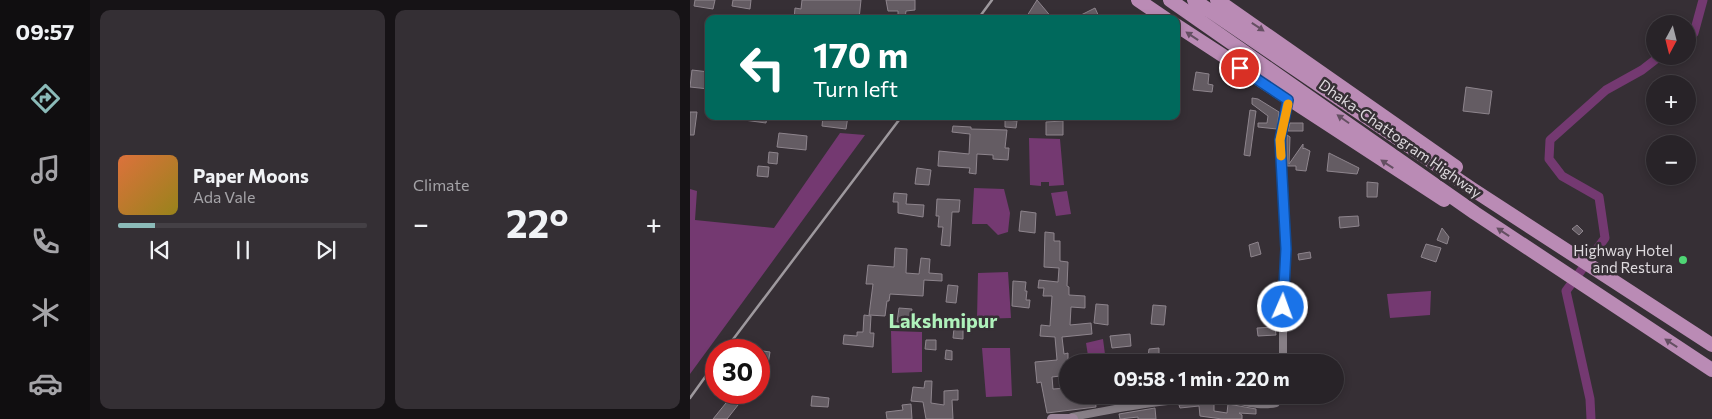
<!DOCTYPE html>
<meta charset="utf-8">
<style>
body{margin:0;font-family:Commissioner,sans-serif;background:#342f34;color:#f1f3f6;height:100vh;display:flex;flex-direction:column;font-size:19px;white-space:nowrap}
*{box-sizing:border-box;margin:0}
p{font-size:16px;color:#a5a4a8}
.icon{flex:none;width:28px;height:28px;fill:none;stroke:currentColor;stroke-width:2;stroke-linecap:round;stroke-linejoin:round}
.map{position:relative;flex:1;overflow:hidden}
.details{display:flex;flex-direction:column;gap:10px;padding:10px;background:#161316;width:600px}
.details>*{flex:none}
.top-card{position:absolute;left:15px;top:15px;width:475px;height:105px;border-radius:10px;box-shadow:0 2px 8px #0003,0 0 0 1px #444045;background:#00695c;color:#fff;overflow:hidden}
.needle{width:32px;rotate:187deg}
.fabs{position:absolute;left:956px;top:15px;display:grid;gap:10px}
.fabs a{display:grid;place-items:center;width:50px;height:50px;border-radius:50%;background:#282328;box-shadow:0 2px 8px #0003,0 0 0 1px #444045;font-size:25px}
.speed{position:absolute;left:15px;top:339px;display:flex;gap:10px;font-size:25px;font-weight:700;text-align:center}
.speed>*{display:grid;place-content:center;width:65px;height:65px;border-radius:50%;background:#282328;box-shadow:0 2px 8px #0003,0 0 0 1px #444045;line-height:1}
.speed .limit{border:8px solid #d22;background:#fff;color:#111}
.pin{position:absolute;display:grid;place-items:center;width:42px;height:42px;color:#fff;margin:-21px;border:2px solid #fff;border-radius:50%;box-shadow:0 1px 5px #0007}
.me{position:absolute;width:55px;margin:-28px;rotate:2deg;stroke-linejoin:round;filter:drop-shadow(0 0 4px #0008)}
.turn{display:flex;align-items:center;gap:18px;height:105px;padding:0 25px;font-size:22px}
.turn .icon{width:65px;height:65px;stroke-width:2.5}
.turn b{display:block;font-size:35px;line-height:42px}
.big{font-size:38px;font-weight:700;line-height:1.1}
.details .widget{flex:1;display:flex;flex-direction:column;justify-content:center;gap:8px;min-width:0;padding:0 18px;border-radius:10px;background:#342f34}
.song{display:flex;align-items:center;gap:15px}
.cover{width:60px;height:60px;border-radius:8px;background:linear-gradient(135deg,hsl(20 70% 55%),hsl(50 70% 35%))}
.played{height:5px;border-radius:2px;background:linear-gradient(90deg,#8bbbb9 15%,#444045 15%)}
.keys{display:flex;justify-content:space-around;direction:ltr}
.heat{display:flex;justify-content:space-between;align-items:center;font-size:28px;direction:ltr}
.details .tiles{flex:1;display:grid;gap:10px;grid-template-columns:repeat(2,1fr)}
.trip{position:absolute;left:369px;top:354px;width:285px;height:50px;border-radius:25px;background:#282328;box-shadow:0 2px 8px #0003,0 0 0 1px #444045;font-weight:700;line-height:50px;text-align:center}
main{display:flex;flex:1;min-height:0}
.tab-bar{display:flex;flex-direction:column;width:90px;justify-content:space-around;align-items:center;background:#100e10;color:#a5a4a8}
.tab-bar .icon{width:35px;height:35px}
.tab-bar .on{color:#8bbbb9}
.tab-bar b{font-size:22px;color:#f1f3f6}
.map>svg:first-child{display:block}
.water{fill:#743971}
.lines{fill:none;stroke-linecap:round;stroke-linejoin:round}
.canal{stroke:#743971;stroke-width:9}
.building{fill:#645c63;stroke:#8e858d}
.minor{stroke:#877f86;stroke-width:8}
.secondary{stroke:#9a8498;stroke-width:10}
.trunk{stroke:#ba8bb5;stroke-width:14}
.rail{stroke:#9e999e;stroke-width:2.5}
.oneway{fill:#644f62}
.route-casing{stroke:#114b97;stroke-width:12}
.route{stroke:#1a73e8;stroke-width:9}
.slow{stroke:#f59e0b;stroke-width:9}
.poi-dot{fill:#4fd675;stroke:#362f35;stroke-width:2}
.labels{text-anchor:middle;stroke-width:5;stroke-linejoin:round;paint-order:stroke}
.street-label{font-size:15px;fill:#dedade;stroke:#362f35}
.poi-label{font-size:15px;fill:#dedade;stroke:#362f35;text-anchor:end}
.district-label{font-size:20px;font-weight:bold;fill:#aff1bb;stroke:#362f35}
</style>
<main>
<nav class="tab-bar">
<b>09:57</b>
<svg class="icon on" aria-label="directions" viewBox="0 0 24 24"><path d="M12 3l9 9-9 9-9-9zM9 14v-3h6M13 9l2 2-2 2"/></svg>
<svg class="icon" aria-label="music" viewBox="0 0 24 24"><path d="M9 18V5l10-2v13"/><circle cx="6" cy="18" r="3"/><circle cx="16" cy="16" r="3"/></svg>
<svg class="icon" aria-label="phone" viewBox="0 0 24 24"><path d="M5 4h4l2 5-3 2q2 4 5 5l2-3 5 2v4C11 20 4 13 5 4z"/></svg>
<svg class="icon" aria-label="climate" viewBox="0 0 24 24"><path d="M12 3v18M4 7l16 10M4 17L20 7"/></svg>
<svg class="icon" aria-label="car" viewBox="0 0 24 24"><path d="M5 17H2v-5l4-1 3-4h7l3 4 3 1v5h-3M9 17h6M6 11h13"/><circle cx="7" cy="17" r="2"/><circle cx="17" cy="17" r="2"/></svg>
</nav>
<section class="details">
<div class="tiles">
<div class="widget">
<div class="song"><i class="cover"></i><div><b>Paper Moons</b><p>Ada Vale</p></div></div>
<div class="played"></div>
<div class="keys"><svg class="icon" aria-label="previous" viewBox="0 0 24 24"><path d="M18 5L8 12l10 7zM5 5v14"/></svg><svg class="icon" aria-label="pause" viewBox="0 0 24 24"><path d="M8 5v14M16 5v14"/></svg><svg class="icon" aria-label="next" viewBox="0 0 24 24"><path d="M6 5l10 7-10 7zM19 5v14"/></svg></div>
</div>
<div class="widget"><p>Climate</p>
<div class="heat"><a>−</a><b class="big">22°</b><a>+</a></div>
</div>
</div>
</section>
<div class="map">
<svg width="1022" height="419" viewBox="0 0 1022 419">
<rect width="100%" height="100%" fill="#362f35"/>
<path class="water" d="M150,133L175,135L0,374V189L7,191L5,220L84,228Z
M339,138L370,139L374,185L359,186V182H351V186L340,185Z
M284,188L314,189L320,213L318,232L308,235L297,224H282Z
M377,191L381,214L366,216L361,193Z
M318,272L321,318L287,319L288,273Z
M741,291L740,315L700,318L697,294Z
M201,331L232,332V372L202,373Z
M413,339L416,362H399L396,343Z
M292,348H320L322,396L296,397Z"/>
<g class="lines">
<path class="canal" d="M998,37L1004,33L1013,0
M901,419L900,399L876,291L915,238L909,197L872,176L859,159L860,140L916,90L952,70L970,56"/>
</g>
<path class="building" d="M5,0H25L23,9L4,6Z
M43,0H61L60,9L42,6Z
M112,0H171L169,19L128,17V19H104L105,8L111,9Z
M196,0H225V10L216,11L215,18H208V11H198Z
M347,0L363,19H335Z
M405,8L410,19H383Z
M2,70L19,72V89L0,87Z
M506,72L519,74L518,84L523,85L522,92L503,90Z
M776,87L802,91L799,114L773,111Z
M562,98L568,99L589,112L587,129L568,127V123H577L578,116L562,104Z
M560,110L566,111L560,156L554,155Z
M0,112H7L4,135H0Z
M54,116H77L76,123L54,120Z
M133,116H158L156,129L132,126Z
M315,120L327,121L326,128L315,127Z
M373,121V135H356V122Z
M600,123H613V131H598Z
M263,126L281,127V129L317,130L315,148H319L318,160L303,159V155L287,154L286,174L279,173L280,168L248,166L249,151L279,154L280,134L262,132Z
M89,133L117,136L116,150L87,147Z
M597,135L600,137L599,164L613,144V149L614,148L620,151L616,171L606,170V166H597Z
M79,152L88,153L87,164L78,163Z
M639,153L669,168L667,174L637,171Z
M68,166L79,167L78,177L67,176Z
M227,168L241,170L239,185L225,184Z
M677,182L688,183L687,197H677Z
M204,193L217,194L216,204L234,205L233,217L208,213V202H203Z
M247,199L270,200L269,212H262L260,246L251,245L253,227H248L249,216H246Z
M331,211L346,213L345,233L329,231Z
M668,216L669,226L650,228L649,217Z
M887,225L893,231L889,235L882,229Z
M752,228L759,237L757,244L747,240Z
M355,232L364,233V241H370V261L378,262L377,286L379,287V295L395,296V308L381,307L380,325L401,323L402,334L372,337L374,354L378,353V375L362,377L363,389L378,388V395H385V398L405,396L406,407L357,413L351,382L347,383L345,362L367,360L365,337L350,336L351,325L360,326L362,296H353L354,288H348L349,280L368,282L369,268L354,267Z
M568,242L571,254L561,257L559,245Z
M736,244L751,248L746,262L731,257Z
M205,248L217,249L216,273L229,274L231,258L240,259L239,273L252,274V281L234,280L233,296L200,294L199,301H197L195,316L179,315L183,284H176L178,265L204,267Z
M620,252L621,258L609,260L608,254Z
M323,281L336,282L335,291H337L336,300H340L339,308L322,306Z
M258,285L268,286L266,303L256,302Z
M406,304L418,305V325L404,323Z
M463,305L476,306L474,325L461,324Z
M209,308L222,309L220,323L207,322Z
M174,315L181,316L180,333H184L183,347L153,344L154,335L167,336V332H173Z
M585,327L586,335L568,336L567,328Z
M264,328L273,329V339L263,338Z
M440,334L441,346L422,348L420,336Z
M236,340H246V350L235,349Z
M469,348V356L458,357L459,349Z
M256,350L262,351V360L255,359Z
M73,351L80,352L77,370L69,369Z
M235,381H242L241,403L254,405V391L268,390V400H262L263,419H236L233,402L221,401L223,387L234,388Z
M435,395H481L428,403L427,400L436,398Z
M122,396L139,398L138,407L121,406Z
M40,398L48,405L37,419H23Z
M524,403V411L537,413L538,404L566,409V414L549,413L552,415V419H532L510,416L509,406L490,408L489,405Z
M221,404L222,419H197L196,412L213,410L212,405Z
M465,408L466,419H448V417L430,419L429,414Z"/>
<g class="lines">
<path class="minor" d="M593,362V291L596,249L590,140L599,100
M382,417C429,408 477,399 524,397C546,397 564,408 586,403L590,395"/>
<path class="secondary" d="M362,419H383"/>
<path class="trunk" d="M448,0L476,19
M480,0L785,213L1022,370
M504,0L782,189L1022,345
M527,0L766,167
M486,25L754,200"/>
<path class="rail" d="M288,19L302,0
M35,350L212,116
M0,398L26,362"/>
</g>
<defs><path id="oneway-solid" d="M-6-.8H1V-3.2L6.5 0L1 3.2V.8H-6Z" transform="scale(1.25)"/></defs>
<g class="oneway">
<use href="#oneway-solid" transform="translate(568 27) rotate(34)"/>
<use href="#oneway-solid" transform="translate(502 36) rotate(-146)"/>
<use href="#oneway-solid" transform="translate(653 119) rotate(-145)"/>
<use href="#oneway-solid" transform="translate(697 164) rotate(-147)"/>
<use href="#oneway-solid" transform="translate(813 232) rotate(-146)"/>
<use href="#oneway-solid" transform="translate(981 343) rotate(-147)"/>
</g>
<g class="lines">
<defs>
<path id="route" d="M550,68L598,100L590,140L596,249L593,307"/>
</defs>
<use href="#route" class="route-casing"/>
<use href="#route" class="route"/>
<path class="slow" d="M591,156L590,140L598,104"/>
</g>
<circle class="poi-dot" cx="993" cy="260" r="5"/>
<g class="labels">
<g class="street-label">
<text transform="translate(710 139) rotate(35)" y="5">Dhaka-Chattogram Highway</text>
</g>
<g class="poi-label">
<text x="983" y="256">Highway Hotel<tspan x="983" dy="17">and Restura</tspan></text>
</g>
<g class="district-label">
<text x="253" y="328">Lakshmipur</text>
</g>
</g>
</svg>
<div class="fabs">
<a><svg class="needle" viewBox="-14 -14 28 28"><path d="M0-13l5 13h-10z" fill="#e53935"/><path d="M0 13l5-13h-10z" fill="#a5a4a8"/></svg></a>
<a>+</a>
<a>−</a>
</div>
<div class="speed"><div class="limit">30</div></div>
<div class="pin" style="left:550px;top:68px;background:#d93025"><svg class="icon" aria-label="arrive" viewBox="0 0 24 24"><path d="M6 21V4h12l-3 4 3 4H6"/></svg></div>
<svg class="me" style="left:593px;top:307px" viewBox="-20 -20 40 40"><circle r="17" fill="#1a73e8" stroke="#fff" stroke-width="3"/><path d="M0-11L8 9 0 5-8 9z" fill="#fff"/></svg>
<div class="trip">09:58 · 1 min · 220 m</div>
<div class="top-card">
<div class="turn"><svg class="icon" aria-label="left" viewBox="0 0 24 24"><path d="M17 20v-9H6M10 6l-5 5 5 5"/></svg><div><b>170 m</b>Turn left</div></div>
</div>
</div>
</main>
